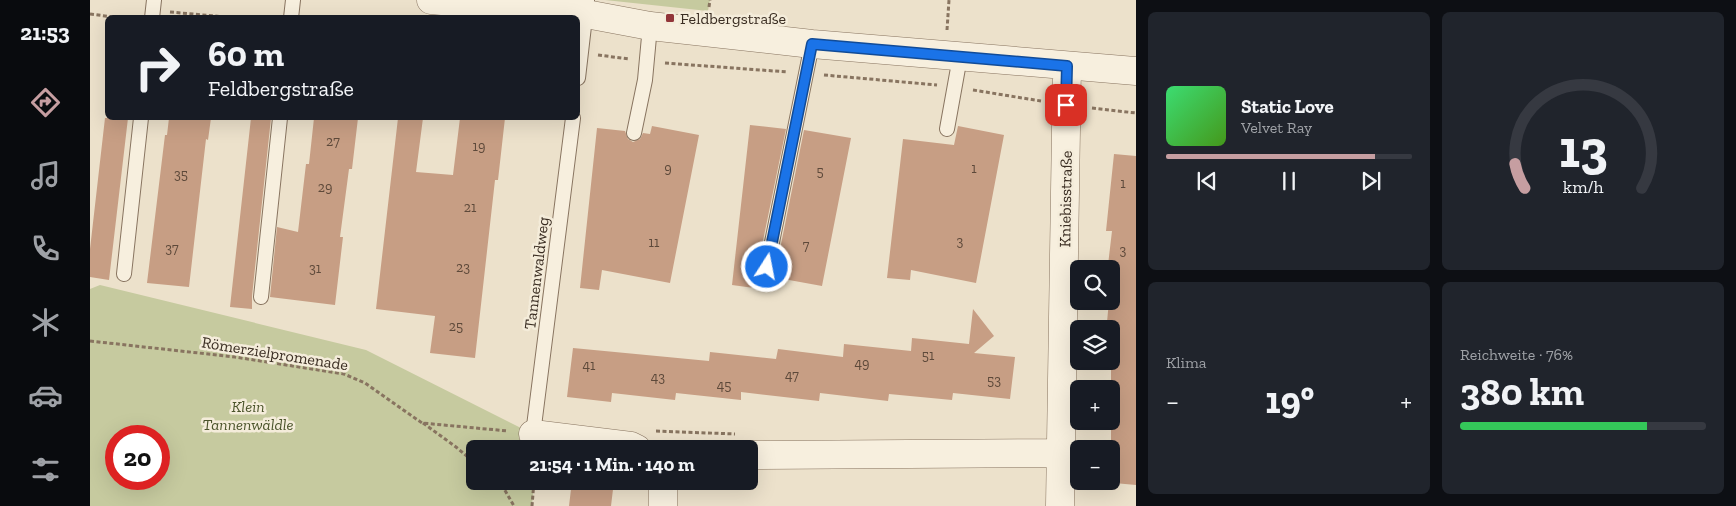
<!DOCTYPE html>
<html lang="de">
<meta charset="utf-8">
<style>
body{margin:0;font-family:"Zilla Slab",serif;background:#20242c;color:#f1f3f6;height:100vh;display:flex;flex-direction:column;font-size:19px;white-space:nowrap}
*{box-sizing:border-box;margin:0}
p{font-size:16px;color:#9ea1a6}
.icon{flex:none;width:28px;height:28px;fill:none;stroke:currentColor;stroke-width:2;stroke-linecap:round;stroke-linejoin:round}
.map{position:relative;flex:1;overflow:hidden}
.panel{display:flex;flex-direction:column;gap:12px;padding:12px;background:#0d0f14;width:600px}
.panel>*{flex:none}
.top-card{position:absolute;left:15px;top:15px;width:475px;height:105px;border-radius:8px;box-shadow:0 5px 20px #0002;background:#171b24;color:#f1f3f6;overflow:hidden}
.controls{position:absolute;left:980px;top:260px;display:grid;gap:10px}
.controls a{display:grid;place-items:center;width:50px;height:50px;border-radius:8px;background:#171b24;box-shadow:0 5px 20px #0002;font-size:25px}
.speed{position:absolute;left:15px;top:425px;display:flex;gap:10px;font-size:25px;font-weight:700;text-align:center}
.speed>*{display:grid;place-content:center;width:65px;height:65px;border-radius:50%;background:#171b24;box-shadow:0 5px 20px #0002;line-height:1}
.speed .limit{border:8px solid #d22;background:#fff;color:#111}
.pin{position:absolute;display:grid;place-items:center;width:42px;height:42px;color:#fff;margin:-21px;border-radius:10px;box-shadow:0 2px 8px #0006}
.me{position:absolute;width:55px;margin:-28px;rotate:11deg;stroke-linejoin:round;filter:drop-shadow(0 0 4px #0008)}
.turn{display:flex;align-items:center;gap:18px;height:105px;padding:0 20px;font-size:22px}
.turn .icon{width:65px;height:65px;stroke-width:2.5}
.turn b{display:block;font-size:35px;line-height:42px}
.big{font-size:38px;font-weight:800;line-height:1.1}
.panel .tile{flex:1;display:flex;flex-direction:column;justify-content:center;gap:8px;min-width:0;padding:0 18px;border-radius:8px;background:#20242c}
.panel .dial{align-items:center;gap:0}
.dial svg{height:130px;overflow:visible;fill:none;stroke:#363941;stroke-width:7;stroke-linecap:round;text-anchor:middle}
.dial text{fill:#f1f3f6;stroke:none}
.song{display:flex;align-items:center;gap:15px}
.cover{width:60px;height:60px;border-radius:8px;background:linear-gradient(135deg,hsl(140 70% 55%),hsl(100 70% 35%))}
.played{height:5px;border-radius:2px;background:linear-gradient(90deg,#c69ea1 85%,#363941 85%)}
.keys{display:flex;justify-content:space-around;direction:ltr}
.heat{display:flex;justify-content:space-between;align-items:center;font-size:28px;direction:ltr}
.charge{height:8px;border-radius:4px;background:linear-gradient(90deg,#34c759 76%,#363941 0)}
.panel .tiles{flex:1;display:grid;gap:12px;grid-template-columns:repeat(2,1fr)}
.trip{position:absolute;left:376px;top:440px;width:292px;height:50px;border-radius:8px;background:#171b24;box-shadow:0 5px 20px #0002;font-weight:800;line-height:50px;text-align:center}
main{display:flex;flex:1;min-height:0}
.dock{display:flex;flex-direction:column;width:90px;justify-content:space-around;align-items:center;background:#090b0e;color:#9ea1a6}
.dock .icon{width:35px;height:35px}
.dock .current{color:#c69ea1}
.dock b{font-size:22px;color:#f1f3f6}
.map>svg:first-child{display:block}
.green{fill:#c6ca9f;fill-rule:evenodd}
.building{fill:#c79e84}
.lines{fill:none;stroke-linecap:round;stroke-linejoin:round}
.lane-casing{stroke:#887460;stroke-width:16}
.street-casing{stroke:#887460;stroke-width:29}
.path{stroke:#887460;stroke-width:3;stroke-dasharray:4 2.5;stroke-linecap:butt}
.lane{stroke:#f7efde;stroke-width:14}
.street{stroke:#f7efde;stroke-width:28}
.route-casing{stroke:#114b97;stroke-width:12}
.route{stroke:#1a73e8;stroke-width:9}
.poi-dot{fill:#923539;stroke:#f4ecda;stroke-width:2}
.labels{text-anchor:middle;stroke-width:5;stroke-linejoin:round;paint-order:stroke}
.number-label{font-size:14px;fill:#5d493a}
.poi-label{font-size:16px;fill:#3a2d22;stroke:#f4ecda;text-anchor:start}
.street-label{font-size:16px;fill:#3a2d22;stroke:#f4ecda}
.park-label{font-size:16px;font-style:italic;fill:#4b542b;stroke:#f4ecda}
</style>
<main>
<nav class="dock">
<b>21:53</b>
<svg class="icon current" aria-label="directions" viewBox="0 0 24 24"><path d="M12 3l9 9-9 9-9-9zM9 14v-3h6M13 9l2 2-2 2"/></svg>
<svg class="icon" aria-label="music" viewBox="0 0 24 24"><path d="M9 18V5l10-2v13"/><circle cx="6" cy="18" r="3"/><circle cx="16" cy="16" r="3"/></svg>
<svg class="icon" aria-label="phone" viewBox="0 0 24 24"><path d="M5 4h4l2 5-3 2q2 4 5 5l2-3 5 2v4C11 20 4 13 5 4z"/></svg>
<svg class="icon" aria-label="climate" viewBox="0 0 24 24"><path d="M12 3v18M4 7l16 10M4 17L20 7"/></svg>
<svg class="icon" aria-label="car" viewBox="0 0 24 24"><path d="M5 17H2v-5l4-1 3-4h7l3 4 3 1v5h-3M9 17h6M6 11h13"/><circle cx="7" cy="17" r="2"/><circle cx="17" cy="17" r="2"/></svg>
<svg class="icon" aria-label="filters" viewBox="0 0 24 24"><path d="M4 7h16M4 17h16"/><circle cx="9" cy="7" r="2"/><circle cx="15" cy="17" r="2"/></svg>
</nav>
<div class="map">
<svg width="1046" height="506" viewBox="0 0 1046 506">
<rect width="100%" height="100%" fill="#ece1cb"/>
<path class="green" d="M515,0H620L618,11Z
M10,285L276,350L443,434V449H385V481H444L442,506H0V289ZM26,436H69V479H26Z"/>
<path class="building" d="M15,118H38L19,280L0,277V249Z
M79,118H121L118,140L116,139L99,287L57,283L75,135H77Z
M161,118H181L162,296V309L140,307Z
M224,118H268L262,169H259L250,237H253L245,305L180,297L187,227L208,232L216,164H219Z
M308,118H333L326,172L363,175L370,118H415L408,180H405L385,358L340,353L345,316L286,309Z
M660,125L696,129L668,265L669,270L674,275L666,273L664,288L642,285Z
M562,126L609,135L580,283L512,270L509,290L490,288L507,128L535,131L538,139L543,142L550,139L553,133L560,134Z
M868,126L914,135L886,283L821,270L820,280L797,278L813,139L864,145Z
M714,130L761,138L732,286L677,276L683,273L686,269Z
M1024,154L1046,156V485L1013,482L1021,481V449H1016L1017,443H1021V322H1017L1019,301H1021L1023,265H1018L1022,231H1016Z
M883,309L904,336L884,353L925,357L920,399L863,393L862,400L799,394L798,401L730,393L729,401L651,392V400L586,393L585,400L522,393L521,402L477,397L483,348L619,361L620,352L686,359L688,349L753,357L754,344L821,351L822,338L879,344Z
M482,481H524L521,506H479Z"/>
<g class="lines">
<defs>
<path id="lane" d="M62,18L64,0
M201,18L203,0
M488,78L497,0
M857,129L870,57
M544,133L555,80L560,26
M677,267L722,44
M34,274L51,118
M171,297L190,118
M443,434L483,118"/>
<path id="street" d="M341,0L496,14L560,26L722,44L1046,71
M443,434L541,446L547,449
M660,455L970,453
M573,481V506
M970,506L977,66"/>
</defs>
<use href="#lane" class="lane-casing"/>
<use href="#street" class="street-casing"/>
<path class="path" d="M619,7L620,0
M80,12L147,18
M0,14L31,18
M857,30L859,0
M508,55L539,59
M575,63L698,72
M734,75L847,85
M883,90L951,101
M1002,108L1046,113
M0,341L145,357L254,374L275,383L332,423L418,431
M333,423L366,447L385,463
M566,431L645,434
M406,481L413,487L424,506
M442,506L444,481"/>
<use href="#lane" class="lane"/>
<use href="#street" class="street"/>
</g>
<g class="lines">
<defs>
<path id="route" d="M677,267L722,44L977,66L976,105"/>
</defs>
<use href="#route" class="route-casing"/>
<use href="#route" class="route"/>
</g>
<rect class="poi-dot" x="575" y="13" width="10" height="10" rx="2.5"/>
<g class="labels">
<g class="number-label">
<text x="243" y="146">27</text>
<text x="389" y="151">19</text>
<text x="578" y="173">9</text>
<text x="884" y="173">1</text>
<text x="730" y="176">5</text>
<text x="91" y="179">35</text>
<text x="1033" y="188">1</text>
<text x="235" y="192">29</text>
<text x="380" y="212">21</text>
<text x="870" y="246">3</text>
<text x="564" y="247">11</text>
<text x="716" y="250">7</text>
<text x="82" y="253">37</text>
<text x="1033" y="255">3</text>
<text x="373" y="272">23</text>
<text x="225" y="273">31</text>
<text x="366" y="331">25</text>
<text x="838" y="360">51</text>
<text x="772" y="368">49</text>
<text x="499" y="370">41</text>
<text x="702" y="380">47</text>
<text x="568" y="382">43</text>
<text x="904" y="385">53</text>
<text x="634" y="390">45</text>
</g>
<g class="poi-label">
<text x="590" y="24">Feldbergstraße</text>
</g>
<g class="street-label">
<text transform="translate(975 199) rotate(-89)" y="6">Kniebisstraße</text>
<text transform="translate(446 273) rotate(-83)" y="6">Tannenwaldweg</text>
<text transform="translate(185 353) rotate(9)" y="6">Römerzielpromenade</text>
</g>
<g class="park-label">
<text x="158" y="412">Klein<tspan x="158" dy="18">Tannenwäldle</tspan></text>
</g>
</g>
</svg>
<div class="controls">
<a><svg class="icon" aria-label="search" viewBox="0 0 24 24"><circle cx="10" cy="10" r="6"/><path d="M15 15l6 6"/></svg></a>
<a><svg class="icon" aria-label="layers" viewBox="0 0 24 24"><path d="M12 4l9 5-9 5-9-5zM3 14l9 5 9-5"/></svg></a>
<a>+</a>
<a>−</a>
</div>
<div class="speed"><div class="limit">20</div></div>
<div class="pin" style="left:976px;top:105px;background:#d93025"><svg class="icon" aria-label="arrive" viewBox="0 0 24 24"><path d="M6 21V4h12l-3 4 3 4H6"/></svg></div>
<svg class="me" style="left:677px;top:267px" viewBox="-20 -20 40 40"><circle r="17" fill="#1a73e8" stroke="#fff" stroke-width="3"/><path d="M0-11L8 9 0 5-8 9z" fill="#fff"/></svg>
<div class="trip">21:54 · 1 Min. · 140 m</div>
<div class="top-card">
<div class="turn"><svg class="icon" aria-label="right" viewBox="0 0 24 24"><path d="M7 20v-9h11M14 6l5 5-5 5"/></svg><div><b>60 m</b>Feldbergstraße</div></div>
</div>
</div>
<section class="panel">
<div class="tiles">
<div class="tile">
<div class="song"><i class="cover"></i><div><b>Static Love</b><p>Velvet Ray</p></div></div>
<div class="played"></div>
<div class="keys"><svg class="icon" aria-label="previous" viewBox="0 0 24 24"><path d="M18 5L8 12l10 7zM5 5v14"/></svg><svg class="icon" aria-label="pause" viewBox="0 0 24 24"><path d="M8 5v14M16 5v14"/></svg><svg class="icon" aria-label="next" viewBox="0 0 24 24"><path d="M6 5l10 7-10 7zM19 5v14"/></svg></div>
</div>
<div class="tile dial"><svg viewBox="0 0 100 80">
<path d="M14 69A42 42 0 1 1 86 69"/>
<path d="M14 69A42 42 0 0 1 8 54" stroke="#c69ea1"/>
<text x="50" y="56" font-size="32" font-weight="700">13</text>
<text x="50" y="72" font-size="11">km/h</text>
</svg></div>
<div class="tile"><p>Klima</p>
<div class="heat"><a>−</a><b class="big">19°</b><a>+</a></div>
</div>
<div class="tile"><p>Reichweite · 76%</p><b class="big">380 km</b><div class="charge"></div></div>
</div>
</section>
</main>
